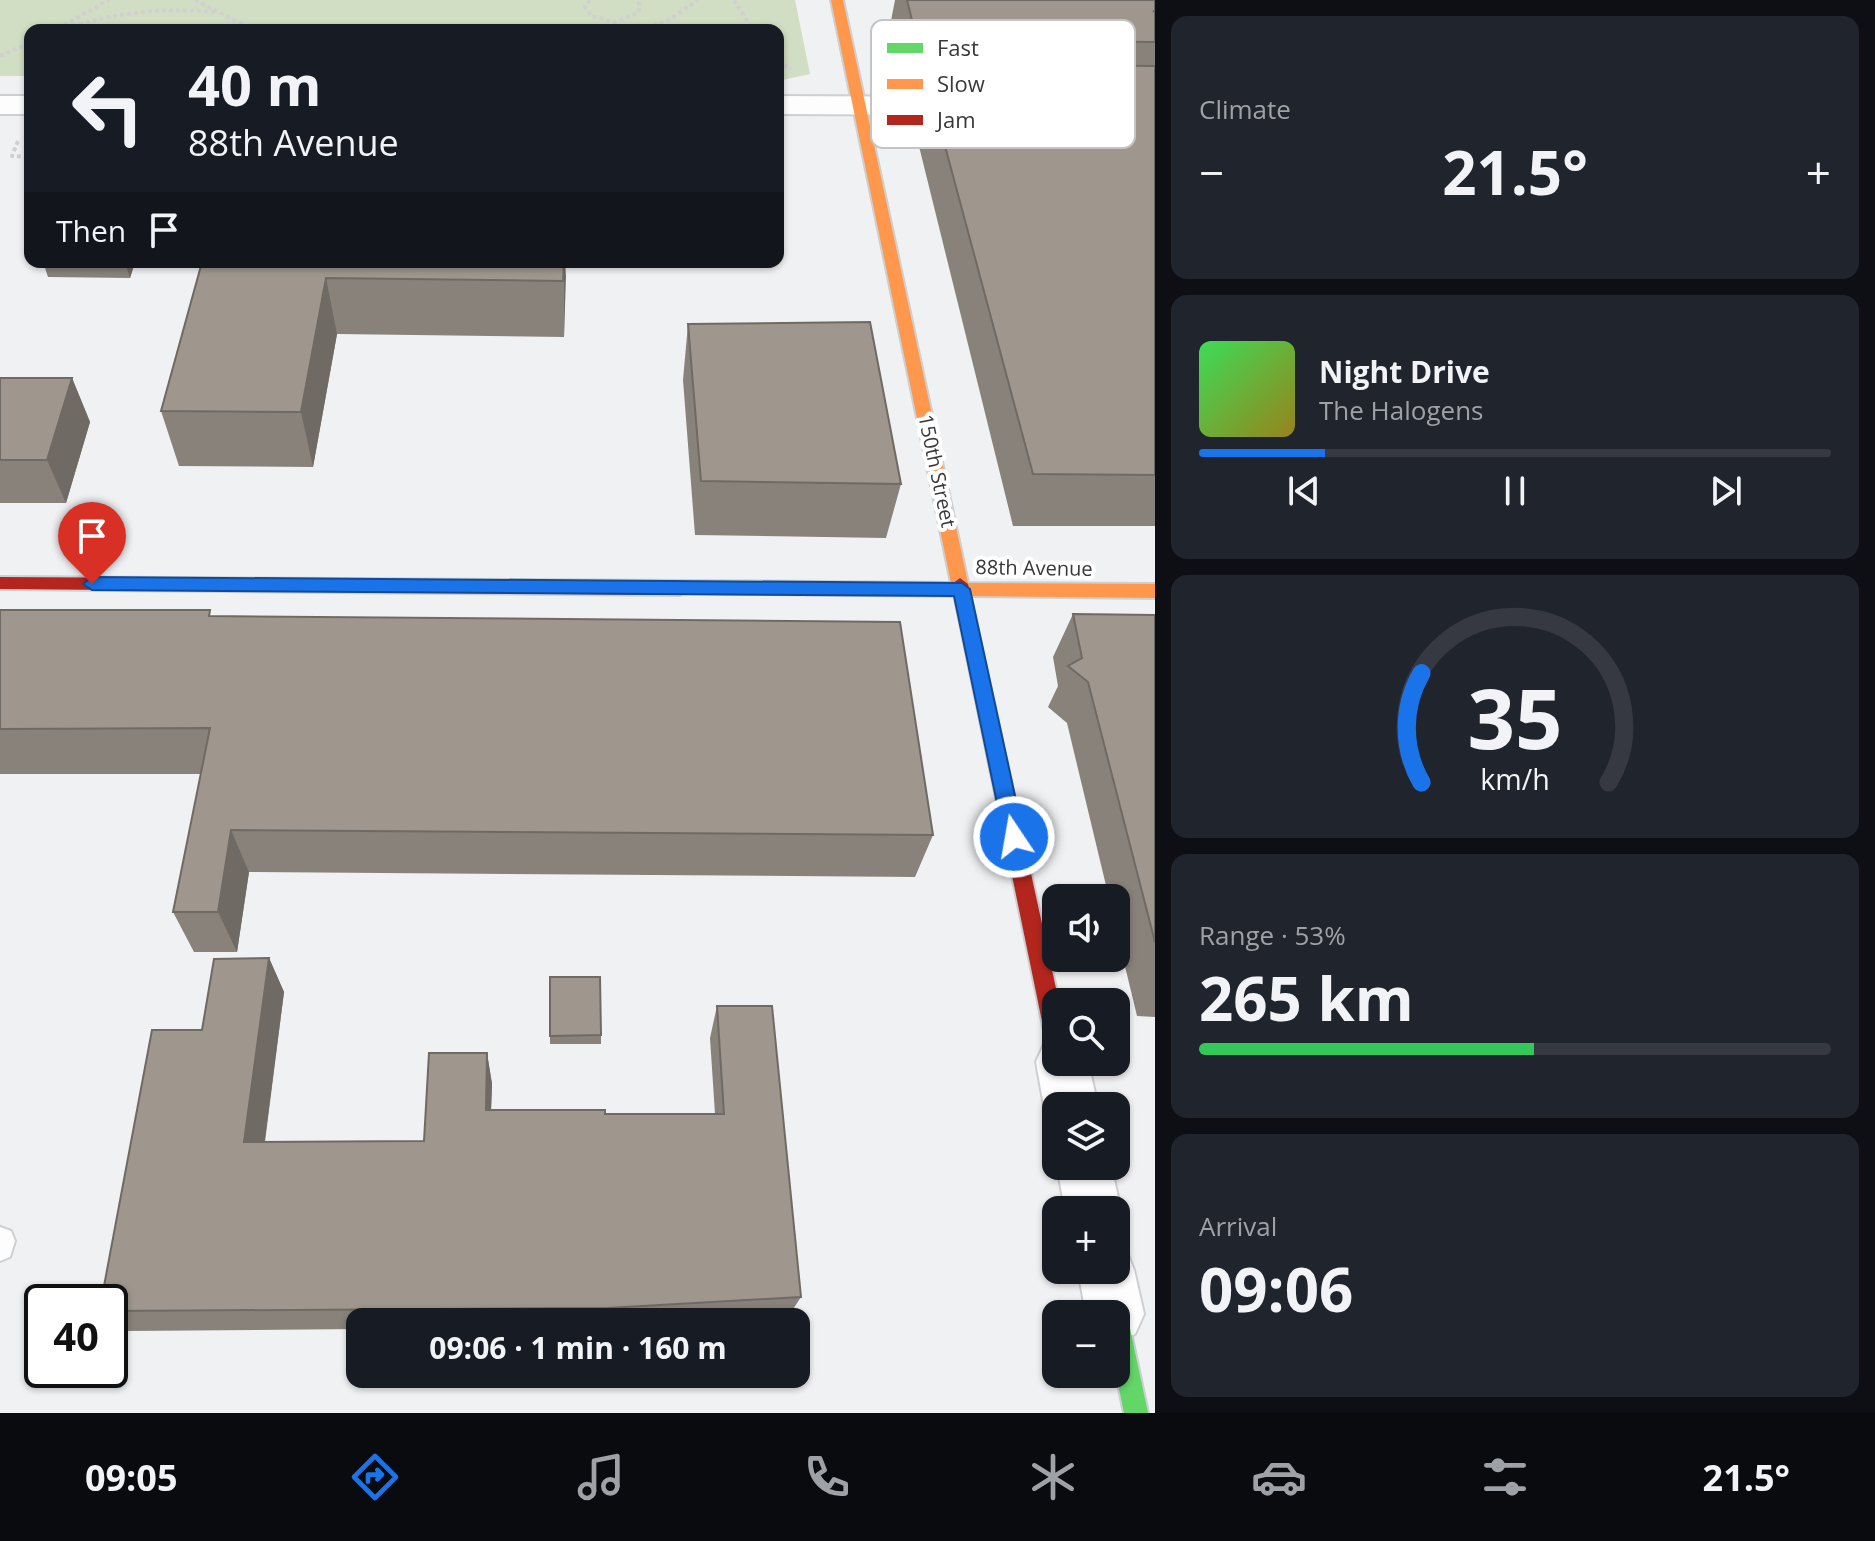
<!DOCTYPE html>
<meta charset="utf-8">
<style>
body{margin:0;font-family:"Open Sans",sans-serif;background:#20242c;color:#f1f3f6;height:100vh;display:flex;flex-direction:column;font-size:30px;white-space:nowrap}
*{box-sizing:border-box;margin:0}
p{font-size:26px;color:#9ea1a6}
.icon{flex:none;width:44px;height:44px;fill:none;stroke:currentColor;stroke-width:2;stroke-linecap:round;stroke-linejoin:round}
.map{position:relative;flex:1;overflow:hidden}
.panel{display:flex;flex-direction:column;gap:16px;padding:16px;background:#0d0f14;width:720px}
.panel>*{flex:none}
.hud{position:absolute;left:24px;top:24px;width:760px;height:244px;border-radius:16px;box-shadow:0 2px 6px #0004;background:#171b24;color:#f1f3f6;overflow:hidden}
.fabs{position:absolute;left:1042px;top:884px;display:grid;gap:16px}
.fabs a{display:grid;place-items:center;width:88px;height:88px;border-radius:16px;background:#171b24;box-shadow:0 2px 6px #0004;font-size:40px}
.speed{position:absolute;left:24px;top:1284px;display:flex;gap:16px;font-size:40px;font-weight:700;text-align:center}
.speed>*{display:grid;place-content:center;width:104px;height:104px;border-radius:50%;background:#171b24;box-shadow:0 2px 6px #0004;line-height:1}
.speed .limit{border:4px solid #111;border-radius:12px;background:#fff;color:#111}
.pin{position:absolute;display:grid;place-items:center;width:68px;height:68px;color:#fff;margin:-82px -34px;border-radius:50% 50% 50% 0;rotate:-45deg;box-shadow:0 0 8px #0007}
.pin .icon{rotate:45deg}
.me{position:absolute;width:88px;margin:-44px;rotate:348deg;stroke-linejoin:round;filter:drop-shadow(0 0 6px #0008)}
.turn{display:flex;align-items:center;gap:28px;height:168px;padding:0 32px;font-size:36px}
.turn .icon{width:104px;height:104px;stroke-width:2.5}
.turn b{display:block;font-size:56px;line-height:68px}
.then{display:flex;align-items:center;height:76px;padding:0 32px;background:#0003;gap:16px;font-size:30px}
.big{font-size:60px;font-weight:700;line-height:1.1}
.panel .card{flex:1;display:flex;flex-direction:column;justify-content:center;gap:12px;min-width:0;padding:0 28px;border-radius:16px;background:#20242c}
.panel .dial{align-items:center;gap:0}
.dial svg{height:208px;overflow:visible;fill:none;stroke:#363941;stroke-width:7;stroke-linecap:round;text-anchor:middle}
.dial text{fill:#f1f3f6;stroke:none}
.song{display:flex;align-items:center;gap:24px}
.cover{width:96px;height:96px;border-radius:12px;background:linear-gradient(135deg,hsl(130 70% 55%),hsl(50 70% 35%))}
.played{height:8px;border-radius:4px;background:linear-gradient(90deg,#1a73e8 20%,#363941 20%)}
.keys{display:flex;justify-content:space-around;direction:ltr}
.heat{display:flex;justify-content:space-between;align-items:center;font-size:44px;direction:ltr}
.charge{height:12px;border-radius:6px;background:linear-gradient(90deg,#34c759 53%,#363941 0)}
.trip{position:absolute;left:346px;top:1308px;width:464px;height:80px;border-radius:16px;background:#171b24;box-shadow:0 2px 6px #0004;font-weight:700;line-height:80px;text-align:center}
.tabs{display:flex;height:128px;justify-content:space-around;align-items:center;background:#090b0e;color:#9ea1a6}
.tabs .icon{width:56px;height:56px}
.tabs .current{color:#1a73e8}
.tabs b{font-size:36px;color:#f1f3f6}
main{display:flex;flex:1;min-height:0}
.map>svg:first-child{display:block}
.green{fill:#d2dec3}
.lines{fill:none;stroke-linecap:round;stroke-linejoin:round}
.lane-casing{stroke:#cecfd0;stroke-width:4}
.street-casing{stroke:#cecfd0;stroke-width:4}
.fast-casing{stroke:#cecfd0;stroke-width:4}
.slow-casing{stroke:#cecfd0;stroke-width:4}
.jam-casing{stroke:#cecfd0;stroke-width:4}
.path{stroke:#d0d0d0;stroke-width:4;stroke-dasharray:4 3;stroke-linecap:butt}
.lane{fill:#fdfdfd;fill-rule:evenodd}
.street{fill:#fdfdfd;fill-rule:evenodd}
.fast{fill:#63d668;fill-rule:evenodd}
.slow{fill:#ff974d;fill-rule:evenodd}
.jam{fill:#b3261e;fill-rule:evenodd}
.wall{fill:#89827a}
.shaded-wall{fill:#6f6a63}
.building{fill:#9f978e;stroke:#6f6a63;stroke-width:2}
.route{fill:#1a73e8;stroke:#114b97;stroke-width:2}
.labels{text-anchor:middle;stroke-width:8;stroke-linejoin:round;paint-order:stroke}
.street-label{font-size:20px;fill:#39393b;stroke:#fff}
.key{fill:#fff;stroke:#c4c4c4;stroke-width:2}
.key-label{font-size:22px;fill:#39393b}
</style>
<main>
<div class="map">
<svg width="1155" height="1413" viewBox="0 0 1155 1413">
<rect width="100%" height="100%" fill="#f0f1f3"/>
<path class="green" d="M0,0H795L810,74L778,81V30H30V76H0Z"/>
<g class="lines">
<defs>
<path id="lane" d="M0,1227L11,1231L15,1241L10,1257L0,1261Z"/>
<path id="street" d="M0,96H30V114H0Z
M778,96L976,97L987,100L991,106L987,112L976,115L778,114Z
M1056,1039V1062H1088L1098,1106H1056V1126L1052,1125L1044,1106L1036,1062L1044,1044Z
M1057,1166H1111L1121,1210L1116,1221V1210H1065Z
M1116,1246L1126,1250L1134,1270L1144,1314L1135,1334L1116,1342V1314H1086L1078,1270H1116Z"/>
<path id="fast" d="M1116,1307L1124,1311L1128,1319L1148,1413H1124L1116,1374V1314H1106Z"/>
<path id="slow" d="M831,0H843L968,583L1155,584V598L674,593L672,588L674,583L680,581L951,583Z"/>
<path id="jam" d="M0,577L680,581L688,588L680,595L0,589Z
M960,578L968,584L1059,1002H1056V1046L1049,1043L1045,1036L952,584Z"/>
</defs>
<use href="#lane" class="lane-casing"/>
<use href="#street" class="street-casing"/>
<use href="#fast" class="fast-casing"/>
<use href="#slow" class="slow-casing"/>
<use href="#jam" class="jam-casing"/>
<path class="path" d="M195,0L254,30
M590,0L585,7L591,16L615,22L638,13L640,5L635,0
M734,0L753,30
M64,25L109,0
M653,29L691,30
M59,30C111,13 160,7 215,12
M640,30L670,19L698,0
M0,56L30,43
M778,61L791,69
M18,141L12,156L30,157"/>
<use href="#lane" class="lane"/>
<use href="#street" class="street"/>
<use href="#fast" class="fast"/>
<use href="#slow" class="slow"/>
<use href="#jam" class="jam"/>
</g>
<path class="wall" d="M895,0H1155V526H1013L912,118L917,94H906L890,26Z
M43,262H135L130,278L48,277Z
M202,262H565L564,337L337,334L313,467L179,466L161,411Z
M688,324L901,484L886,538L695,535L683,380Z
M0,378H72L90,422L66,503H0Z
M0,610L212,616L933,835L915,877L249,872L237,952H194L173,912L201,774H0Z
M1073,614L1155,615V1017L1137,1016L1116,929V898H1109L1067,723L1048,707L1058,686L1053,657Z
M269,958L284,992L265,1142L424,1141L487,1053L492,1084L491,1110L605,1114H715L710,1038L717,1006L801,1297L788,1317L704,1322H360V1329L126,1331L110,1319V1302L202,1030Z
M550,977L601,1035V1044H550Z"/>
<path class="shaded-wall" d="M125,262H135L130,278Z
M564,262H565L566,276L564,337Z
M326,278L337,334L313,467L301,412Z
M72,378L90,422L66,503L47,460Z
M231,830L249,872L237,952L218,912Z
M269,958L284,992L261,1169L244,1142Z
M487,1053L492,1084L490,1139L486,1110Z"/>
<path class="building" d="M907,0H1155V11H1153L1155,12V42L917,40Z
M923,64L1155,66V475L1033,474Z
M202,262H564L563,281L326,278L301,412L161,411Z
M870,322L901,484L701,481L688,324Z
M0,378H72L47,460H0Z
M0,610H210L209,616L900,622L933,835L231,830L218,912H173L210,728L0,729Z
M1073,614L1155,615V942L1088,682L1068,666L1082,658Z
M269,958L244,1142L424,1141L429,1053H487L486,1110H605V1114H724L717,1006H772L801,1297L608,1308L110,1311V1302H101L152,1030H202L214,959Z
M550,977H600L601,1035L550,1036Z"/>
<path class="route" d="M92,577L962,583L970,589L1024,837L1021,843L1014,846L1007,843L1004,837L954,596L92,590L83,584Z"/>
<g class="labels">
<g class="street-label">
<text transform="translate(937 471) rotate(78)" y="7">150th Street</text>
<text transform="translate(1034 568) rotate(1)" y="7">88th Avenue</text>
</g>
</g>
<rect x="871" y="20" width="264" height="128" rx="12" class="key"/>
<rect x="887" y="43" width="36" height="10" fill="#63d668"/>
<rect x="887" y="79" width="36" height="10" fill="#ff974d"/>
<rect x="887" y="115" width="36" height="10" fill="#b3261e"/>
<g class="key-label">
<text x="937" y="56">Fast</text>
<text x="937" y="92">Slow</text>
<text x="937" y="128">Jam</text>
</g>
</svg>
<div class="fabs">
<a><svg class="icon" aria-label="sound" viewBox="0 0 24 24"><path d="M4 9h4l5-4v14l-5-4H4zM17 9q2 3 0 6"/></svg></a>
<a><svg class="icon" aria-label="search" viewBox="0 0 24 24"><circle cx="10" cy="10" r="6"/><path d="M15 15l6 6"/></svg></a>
<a><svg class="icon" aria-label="layers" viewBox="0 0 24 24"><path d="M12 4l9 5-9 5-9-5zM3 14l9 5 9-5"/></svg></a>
<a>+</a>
<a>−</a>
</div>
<div class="speed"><div class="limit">40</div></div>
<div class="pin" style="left:92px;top:584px;background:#d93025"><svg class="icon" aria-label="arrive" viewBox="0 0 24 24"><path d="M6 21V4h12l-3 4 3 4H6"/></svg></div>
<svg class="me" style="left:1014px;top:837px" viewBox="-20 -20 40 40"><circle r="17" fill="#1a73e8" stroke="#fff" stroke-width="3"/><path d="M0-11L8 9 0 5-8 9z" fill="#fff"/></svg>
<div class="trip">09:06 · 1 min · 160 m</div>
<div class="hud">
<div class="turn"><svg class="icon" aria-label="left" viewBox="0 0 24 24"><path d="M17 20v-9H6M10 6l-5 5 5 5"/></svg><div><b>40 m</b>88th Avenue</div></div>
<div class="then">Then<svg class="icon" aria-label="arrive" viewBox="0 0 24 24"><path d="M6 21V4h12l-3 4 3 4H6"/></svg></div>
</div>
</div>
<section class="panel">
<div class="card"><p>Climate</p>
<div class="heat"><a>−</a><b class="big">21.5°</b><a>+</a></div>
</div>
<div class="card">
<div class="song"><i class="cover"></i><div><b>Night Drive</b><p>The Halogens</p></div></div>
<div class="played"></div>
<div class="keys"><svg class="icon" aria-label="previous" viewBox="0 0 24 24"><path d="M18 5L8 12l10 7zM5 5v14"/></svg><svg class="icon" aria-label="pause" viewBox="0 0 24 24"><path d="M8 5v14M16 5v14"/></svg><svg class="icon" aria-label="next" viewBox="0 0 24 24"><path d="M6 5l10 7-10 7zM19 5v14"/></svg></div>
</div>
<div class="card dial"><svg viewBox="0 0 100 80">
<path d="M14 69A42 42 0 1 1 86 69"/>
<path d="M14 69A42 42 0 0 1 14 27" stroke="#1a73e8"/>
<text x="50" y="56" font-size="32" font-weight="700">35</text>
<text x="50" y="72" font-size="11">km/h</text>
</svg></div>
<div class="card"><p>Range · 53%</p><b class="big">265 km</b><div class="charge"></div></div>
<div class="card"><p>Arrival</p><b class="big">09:06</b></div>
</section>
</main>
<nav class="tabs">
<b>09:05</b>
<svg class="icon current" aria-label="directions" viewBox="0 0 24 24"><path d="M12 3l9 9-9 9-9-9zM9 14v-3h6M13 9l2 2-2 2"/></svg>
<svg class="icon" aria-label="music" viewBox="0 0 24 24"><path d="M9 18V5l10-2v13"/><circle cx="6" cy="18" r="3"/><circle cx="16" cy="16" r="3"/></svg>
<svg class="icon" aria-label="phone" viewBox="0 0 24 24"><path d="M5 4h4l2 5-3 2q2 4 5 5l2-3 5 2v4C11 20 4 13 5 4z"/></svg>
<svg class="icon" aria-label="climate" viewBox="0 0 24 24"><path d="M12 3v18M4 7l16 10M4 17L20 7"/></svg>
<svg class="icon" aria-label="car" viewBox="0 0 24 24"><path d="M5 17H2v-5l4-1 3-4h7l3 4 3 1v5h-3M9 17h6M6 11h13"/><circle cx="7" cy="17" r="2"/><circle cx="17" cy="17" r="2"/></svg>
<svg class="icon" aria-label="filters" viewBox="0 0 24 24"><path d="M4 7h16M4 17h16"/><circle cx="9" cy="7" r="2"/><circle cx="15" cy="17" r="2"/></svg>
<b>21.5°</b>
</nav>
